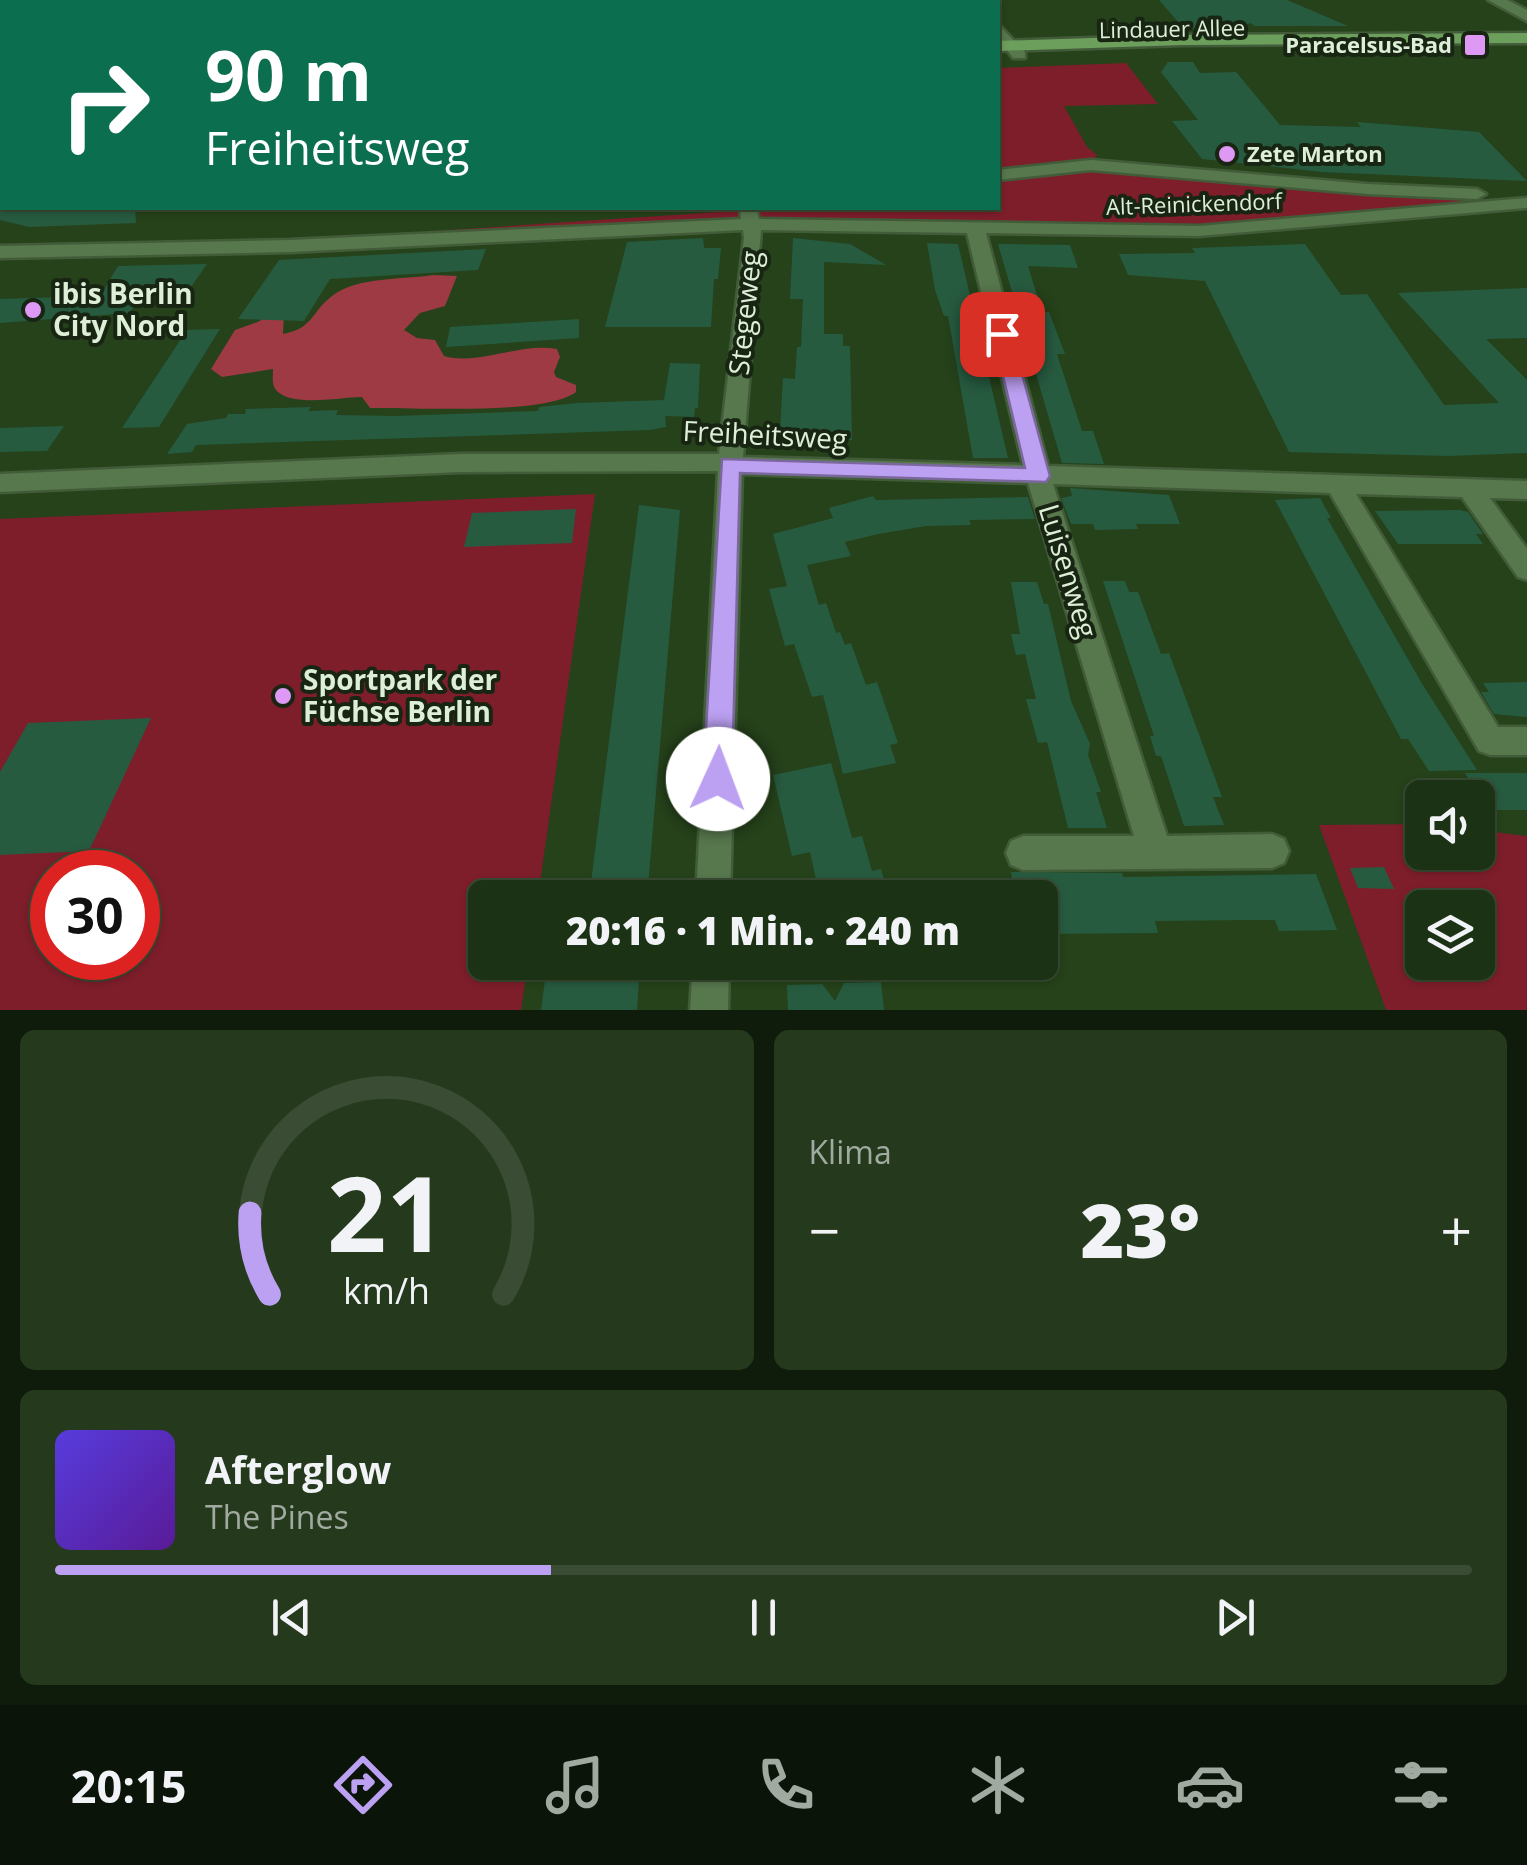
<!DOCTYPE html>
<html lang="de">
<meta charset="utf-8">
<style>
body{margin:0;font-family:"Open Sans",sans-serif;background:#253a1d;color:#f1f3f6;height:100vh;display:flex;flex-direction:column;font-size:38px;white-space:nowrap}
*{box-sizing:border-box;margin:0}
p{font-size:32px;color:#a0aaa0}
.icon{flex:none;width:55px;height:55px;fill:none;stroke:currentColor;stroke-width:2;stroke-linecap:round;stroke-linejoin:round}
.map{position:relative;height:1010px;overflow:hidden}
.details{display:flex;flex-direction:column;gap:20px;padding:20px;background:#0f1c0b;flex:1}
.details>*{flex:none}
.guide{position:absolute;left:0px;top:0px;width:1000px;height:210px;box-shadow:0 2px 8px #0004,0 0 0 2px #3a4d34;background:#0b6e4f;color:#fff;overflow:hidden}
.fabs{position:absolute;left:1405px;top:780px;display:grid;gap:20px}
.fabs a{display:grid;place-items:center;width:90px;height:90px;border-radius:15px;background:#1c3214;box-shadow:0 2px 8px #0004,0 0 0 2px #3a4d34;font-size:50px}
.speed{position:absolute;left:30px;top:850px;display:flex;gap:20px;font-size:50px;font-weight:700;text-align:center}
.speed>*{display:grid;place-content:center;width:130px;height:130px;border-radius:50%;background:#1c3214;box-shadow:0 2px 8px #0004,0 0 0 2px #3a4d34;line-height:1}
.speed .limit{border:15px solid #d22;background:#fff;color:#111}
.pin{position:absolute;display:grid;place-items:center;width:85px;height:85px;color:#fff;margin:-42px;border-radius:20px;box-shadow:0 5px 15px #0006}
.me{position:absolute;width:110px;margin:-55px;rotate:2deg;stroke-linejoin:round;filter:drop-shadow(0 0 8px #0008)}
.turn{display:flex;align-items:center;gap:35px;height:210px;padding:0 40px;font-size:45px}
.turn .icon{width:130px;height:130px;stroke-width:2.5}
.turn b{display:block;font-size:70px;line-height:85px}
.big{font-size:75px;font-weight:800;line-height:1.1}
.details .widget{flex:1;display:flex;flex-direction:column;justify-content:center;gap:15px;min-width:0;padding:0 35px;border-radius:15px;background:#253a1d}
.details .dial{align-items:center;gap:0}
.dial svg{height:260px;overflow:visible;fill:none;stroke:#3a4d34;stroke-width:7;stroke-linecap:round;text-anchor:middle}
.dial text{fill:#f1f3f6;stroke:none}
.song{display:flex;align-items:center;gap:30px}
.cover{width:120px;height:120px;border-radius:15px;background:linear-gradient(135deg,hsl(250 70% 55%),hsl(270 70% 35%))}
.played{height:10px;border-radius:5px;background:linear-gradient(90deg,#bca0f2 35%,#3a4d34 35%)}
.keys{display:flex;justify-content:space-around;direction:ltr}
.heat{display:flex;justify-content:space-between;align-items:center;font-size:55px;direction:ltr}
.details .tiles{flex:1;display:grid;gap:20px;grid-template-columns:1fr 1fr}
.widget:last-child{grid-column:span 2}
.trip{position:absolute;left:468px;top:880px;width:590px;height:100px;border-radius:15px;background:#1c3214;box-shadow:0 2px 8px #0004,0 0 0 2px #3a4d34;font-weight:800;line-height:100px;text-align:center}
.dock{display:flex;height:160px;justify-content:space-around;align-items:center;background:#0b1408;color:#a0aaa0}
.dock .icon{width:70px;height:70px}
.dock .current{color:#bca0f2}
.dock b{font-size:45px;color:#f1f3f6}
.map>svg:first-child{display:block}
.green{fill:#7e1e2b;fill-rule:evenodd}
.forest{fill:#9d3a43}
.building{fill:#275b40}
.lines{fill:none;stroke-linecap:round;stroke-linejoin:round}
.street-casing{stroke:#425c39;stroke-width:5}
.secondary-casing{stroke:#425c39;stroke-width:5}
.primary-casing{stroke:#425c39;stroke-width:5}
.street{fill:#57774d;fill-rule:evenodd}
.secondary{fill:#57774d;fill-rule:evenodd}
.primary{fill:#6d9f5c;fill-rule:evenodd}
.route{fill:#bca0f2;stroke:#7a689d;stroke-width:2.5}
.poi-dot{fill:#dd99f3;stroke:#182513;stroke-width:4}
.labels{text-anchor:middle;stroke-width:8;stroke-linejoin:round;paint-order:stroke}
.far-street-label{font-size:22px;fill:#ddefd7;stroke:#182513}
.far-poi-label{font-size:22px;font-weight:bold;fill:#ddefd7;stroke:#182513;text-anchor:end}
.poi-label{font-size:28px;font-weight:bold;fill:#ddefd7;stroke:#182513;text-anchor:start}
.street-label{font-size:28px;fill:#ddefd7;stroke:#182513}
</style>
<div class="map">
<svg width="1527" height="1010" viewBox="0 0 1527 1010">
<rect width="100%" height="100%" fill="#25421a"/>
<path class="green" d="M1126,63L1158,104L1064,106L1087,147L1097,155L1091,165L998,175V68Z
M1097,170L1384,195L1515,201L1181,227L780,219L299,240L779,208H998V180Z
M595,494L538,897L485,898V962L528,963L521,1010H0V519ZM52,872H138V958H52Z
M1422,824V852H1478V830L1527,836V1010H1386L1319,825ZM1422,908H1478V962H1422Z"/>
<path class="forest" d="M434,275L457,276L445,306L420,313L404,330L417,338L435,340L444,356C481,366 519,342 557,349L560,357L554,372L556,377L576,385V392C544,416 414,407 370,408L362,397C340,397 296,407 278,392C271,386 273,377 273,369L222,377L211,369L235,330L260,321L269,312L284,311L283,334C314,328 310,313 332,296C358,276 403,280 434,275Z"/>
<path class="building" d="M1159,0H1287L1348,26H1254L1251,23L1241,26L1216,20L1206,29H1184Z
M1168,62H1193L1200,73L1236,72L1280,125L1361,127L1357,122L1479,132L1527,181L1322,172L1202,159L1172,121L1198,120L1161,72Z
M0,208H135L136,223L29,227L0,220Z
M703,238L704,248H721L718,279H714L711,327H605L627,242Z
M793,238L850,244L886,265L824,262V334H843V346H850L852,440L796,439V432L780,431L783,378L795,379L797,347H801L803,299H790Z
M927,243L958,244L1008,458H973L948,316H944L935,290Z
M998,244L1070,245L1078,268L1028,266L1042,312H1049L1065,354H1057L1082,431H1093L1104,464L1062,463Z
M1305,244L1341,295L1367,294L1444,405L1499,403L1398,293L1527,288V338L1486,339L1527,380V453L1449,456L1289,452L1205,281L1128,275L1119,254L1195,253L1192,248Z
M486,249L478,270L330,279L304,321L238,319L279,260Z
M207,264L191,287L148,288L129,313L0,323V299L96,296L103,291L118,266Z
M579,319V338L446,347L450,327Z
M220,329L159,427L122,428L187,330Z
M670,363L700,364L698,408H695L694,417L665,416L666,427L650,430L196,445L192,452L167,454L187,424L226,418L228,414H245L246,409L311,407L308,411L338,410L336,415L396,416L538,411L539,407L577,403L664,400Z
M64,426L47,451L0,452V428Z
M1070,488L1169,495L1180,524H1136L1138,529L1095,530L1093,524H1071L1061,498L1072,496Z
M873,496L876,500L1028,497L1035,519L969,520L971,525L926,526L878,534L845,542L851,556L807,565L819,605L826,603L836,633L840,632L845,645L851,643L866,685L877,682L898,743L890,745L896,763L843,774L823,695L812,697L794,644L785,646L769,589L787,586L773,534L833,518L829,508Z
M1320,498L1331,518H1327L1421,682L1477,770L1429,771L1408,739H1401L1275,500Z
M639,505L680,510L647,898H589Z
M576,509L572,543L464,547L472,513Z
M1460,510L1468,512L1483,534H1476L1483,544H1398L1375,511Z
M1103,581H1125L1129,592H1138L1161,654L1169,653L1222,797H1213L1224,825L1184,826L1161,756H1156L1150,736H1154Z
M1011,582H1037L1044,604H1048L1071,701L1090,744L1088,755L1101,792H1096L1107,828H1068L1047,742L1038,743L1026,699H1036L1025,654L1016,655L1011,634H1020Z
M1527,682V717L1494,714L1481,692H1489L1483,683Z
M151,718L89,851L0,855V772L28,723Z
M831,763L852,838L862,836L872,871L881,869L889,898H820L810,852L792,856L773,775Z
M1465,773H1527V810H1487Z
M1384,867L1394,889L1358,888L1350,868Z
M1011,872L1122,873L1123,877L1316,874L1337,930L1279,931L1275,920H1243L1155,921L1158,933L1040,934V898H962L961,880L1012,879Z
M608,962H640L637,1010H541L545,980L606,979Z
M881,982L884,1010H788L787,985L822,984L835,1001L844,983Z"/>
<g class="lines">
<defs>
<path id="street" d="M580,0H592V2H580Z
M1091,160L1367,184L1477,189L1486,194L1477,199L1367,194L1091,170L998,180V170Z
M1527,198V208L1199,236L986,233L1048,466L1527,481V499L1490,498L1527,549V580L1518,577L1462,497L1356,494L1498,727H1527V755H1490L1479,751L1330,493L1053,484L1167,836L1272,834L1284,839L1289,851L1284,863L1272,868L1023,870L1011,865L1006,853L1011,841L1023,836H1134L1028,483L742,474L730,898H696L718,471L460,472L0,492V474L460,454H719L744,238L743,230L290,252L0,258V246L290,240L741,219L740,208H756L759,219L1199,226ZM761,230L967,233L1023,465L743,457Z
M693,962H729L728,1010H690Z"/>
<path id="secondary" d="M934,0H949L950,2H935Z
M967,0H982L983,2H968Z
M1488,0H1507L1527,10V21Z
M998,24L1025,52V58H1013L998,39Z"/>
<path id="primary" d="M1527,33V43L1183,45L998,51V41L1183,35Z
M2,123V135L0,136V124Z"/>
</defs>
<use href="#street" class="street-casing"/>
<use href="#secondary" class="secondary-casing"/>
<use href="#primary" class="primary-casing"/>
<use href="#street" class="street"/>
<use href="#secondary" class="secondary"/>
<use href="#primary" class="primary"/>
</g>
<path class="route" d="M1002,328L1011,334L1050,476L1046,482L740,473L732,779L728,789L718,793L707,789L703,779L722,459L1025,468L993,334Z"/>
<g class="poi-dot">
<rect x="1463" y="33" width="24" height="24" rx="5"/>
<circle cx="1227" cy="154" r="10"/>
<circle cx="33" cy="310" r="10"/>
<circle cx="283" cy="696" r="10"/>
</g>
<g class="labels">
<g class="far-street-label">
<text transform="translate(1172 29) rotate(-1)" y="8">Lindauer Allee</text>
<text transform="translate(1194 204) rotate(-2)" y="8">Alt-Reinickendorf</text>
</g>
<g class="far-poi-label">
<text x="1452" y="53">Paracelsus-Bad</text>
<text x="1247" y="162" text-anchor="start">Zete Marton</text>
</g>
<g class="poi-label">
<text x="53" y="304">ibis Berlin<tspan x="53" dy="32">City Nord</tspan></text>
<text x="303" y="690">Sportpark der<tspan x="303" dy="32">Füchse Berlin</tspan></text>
</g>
<g class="street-label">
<text transform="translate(745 313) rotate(-84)" y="10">Stegeweg</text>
<text transform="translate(765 435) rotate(3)" y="10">Freiheitsweg</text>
<text transform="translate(1068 571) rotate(73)" y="10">Luisenweg</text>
</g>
</g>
</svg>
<div class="fabs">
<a><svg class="icon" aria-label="sound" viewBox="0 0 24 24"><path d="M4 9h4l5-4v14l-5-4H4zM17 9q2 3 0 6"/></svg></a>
<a><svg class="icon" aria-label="layers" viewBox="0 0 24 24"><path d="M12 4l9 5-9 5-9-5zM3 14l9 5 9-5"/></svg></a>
</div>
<div class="speed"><div class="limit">30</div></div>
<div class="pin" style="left:1002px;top:334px;background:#d93025"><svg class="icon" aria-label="arrive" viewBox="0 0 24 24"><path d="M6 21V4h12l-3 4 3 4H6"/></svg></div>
<svg class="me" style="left:718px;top:779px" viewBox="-20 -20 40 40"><circle r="19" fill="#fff"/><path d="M0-13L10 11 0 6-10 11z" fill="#bca0f2"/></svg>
<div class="trip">20:16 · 1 Min. · 240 m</div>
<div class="guide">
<div class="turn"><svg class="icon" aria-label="right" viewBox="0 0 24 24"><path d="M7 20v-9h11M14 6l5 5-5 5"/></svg><div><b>90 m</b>Freiheitsweg</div></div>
</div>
</div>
<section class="details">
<div class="tiles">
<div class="widget dial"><svg viewBox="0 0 100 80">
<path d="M14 69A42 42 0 1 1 86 69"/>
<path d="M14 69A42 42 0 0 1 8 44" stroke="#bca0f2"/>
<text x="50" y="56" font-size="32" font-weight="700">21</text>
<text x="50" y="72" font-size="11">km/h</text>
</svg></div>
<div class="widget"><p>Klima</p>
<div class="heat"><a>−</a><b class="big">23°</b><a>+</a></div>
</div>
<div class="widget">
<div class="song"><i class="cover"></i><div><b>Afterglow</b><p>The Pines</p></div></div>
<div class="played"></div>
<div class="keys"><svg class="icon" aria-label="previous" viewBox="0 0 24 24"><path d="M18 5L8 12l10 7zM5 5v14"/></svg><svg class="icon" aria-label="pause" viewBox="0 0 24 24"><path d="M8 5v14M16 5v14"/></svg><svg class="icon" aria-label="next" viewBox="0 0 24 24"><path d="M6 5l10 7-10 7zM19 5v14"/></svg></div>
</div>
</div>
</section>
<nav class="dock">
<b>20:15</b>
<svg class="icon current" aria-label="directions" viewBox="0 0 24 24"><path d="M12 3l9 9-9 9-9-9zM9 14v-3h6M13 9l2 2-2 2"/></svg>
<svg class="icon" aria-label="music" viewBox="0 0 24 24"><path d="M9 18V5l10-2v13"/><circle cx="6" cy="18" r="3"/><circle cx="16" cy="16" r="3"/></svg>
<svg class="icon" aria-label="phone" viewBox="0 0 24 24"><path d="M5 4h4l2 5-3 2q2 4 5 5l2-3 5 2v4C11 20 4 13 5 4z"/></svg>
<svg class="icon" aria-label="climate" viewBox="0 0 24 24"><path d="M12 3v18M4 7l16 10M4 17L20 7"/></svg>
<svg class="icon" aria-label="car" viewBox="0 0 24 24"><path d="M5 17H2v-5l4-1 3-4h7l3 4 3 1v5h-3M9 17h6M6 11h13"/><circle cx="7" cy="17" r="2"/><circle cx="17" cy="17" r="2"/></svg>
<svg class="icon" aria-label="filters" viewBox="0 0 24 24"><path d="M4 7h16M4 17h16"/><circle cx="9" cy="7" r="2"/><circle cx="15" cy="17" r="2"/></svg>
</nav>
